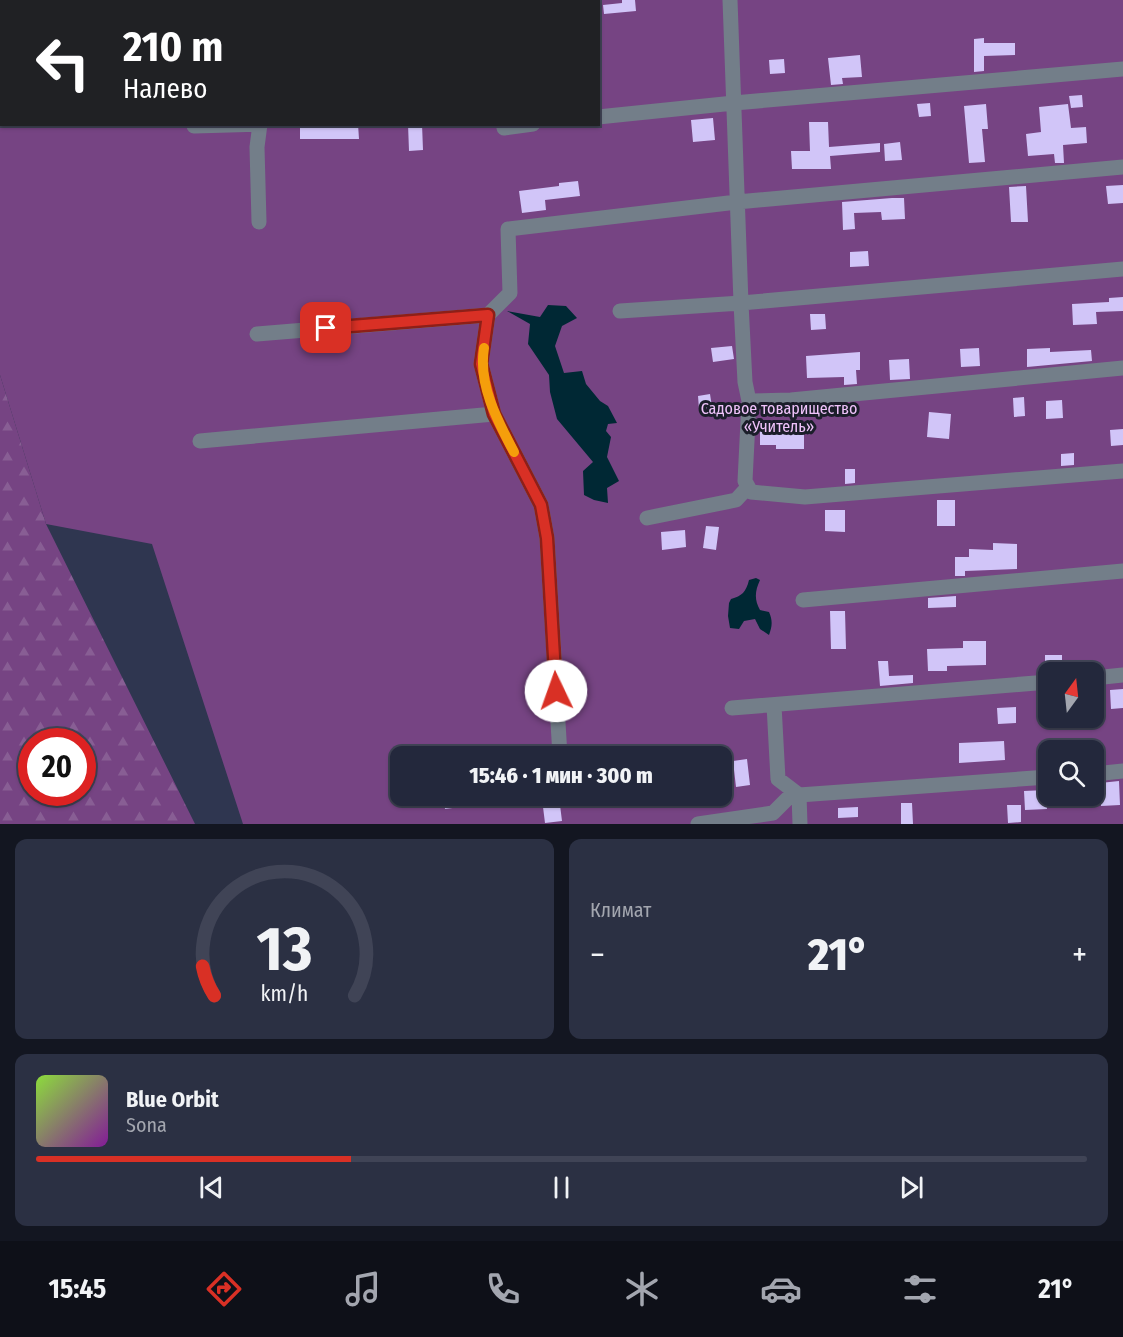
<!DOCTYPE html>
<html lang="ru">
<meta charset="utf-8">
<style>
body{margin:0;font-family:"Fira Sans Condensed",sans-serif;background:#2b3043;color:#f1f3f6;height:100vh;display:flex;flex-direction:column;font-size:22px;white-space:nowrap}
*{box-sizing:border-box;margin:0}
p{font-size:20px;color:#a3a6af}
.icon{flex:none;width:33px;height:33px;fill:none;stroke:currentColor;stroke-width:2;stroke-linecap:round;stroke-linejoin:round}
.map{position:relative;height:824px;overflow:hidden}
.sheet{display:flex;flex-direction:column;gap:15px;padding:15px;background:#131621;flex:1}
.sheet>*{flex:none}
.banner{position:absolute;left:0px;top:0px;width:600px;height:126px;box-shadow:0 2px 4px #0004,0 0 0 2px #404456;background:#202124;color:#fff;overflow:hidden}
.needle{width:39px;rotate:15deg}
.fabs{position:absolute;left:1038px;top:662px;display:grid;gap:12px}
.fabs a{display:grid;place-items:center;width:66px;height:66px;border-radius:12px;background:#23283c;box-shadow:0 2px 4px #0004,0 0 0 2px #404456;font-size:30px}
.speed{position:absolute;left:18px;top:728px;display:flex;gap:12px;font-size:30px;font-weight:700;text-align:center}
.speed>*{display:grid;place-content:center;width:78px;height:78px;border-radius:50%;background:#23283c;box-shadow:0 2px 4px #0004,0 0 0 2px #404456;line-height:1}
.speed .limit{border:9px solid #d22;background:#fff;color:#111}
.pin{position:absolute;display:grid;place-items:center;width:51px;height:51px;color:#fff;margin:-26px;border-radius:12px;box-shadow:0 3px 9px #0006}
.me{position:absolute;width:66px;margin:-33px;rotate:357deg;stroke-linejoin:round;filter:drop-shadow(0 0 4px #0008)}
.turn{display:flex;align-items:center;gap:21px;height:126px;padding:0 24px;font-size:27px}
.turn .icon{width:78px;height:78px;stroke-width:2.5}
.turn b{display:block;font-size:42px;line-height:51px}
.big{font-size:45px;font-weight:800;line-height:1.1}
.sheet .card{flex:1;display:flex;flex-direction:column;justify-content:center;gap:9px;min-width:0;padding:0 21px;border-radius:12px;background:#2b3043}
.sheet .dial{align-items:center;gap:0}
.dial svg{height:156px;overflow:visible;fill:none;stroke:#404456;stroke-width:7;stroke-linecap:round;text-anchor:middle}
.dial text{fill:#f1f3f6;stroke:none}
.song{display:flex;align-items:center;gap:18px}
.cover{width:72px;height:72px;border-radius:9px;background:linear-gradient(135deg,hsl(90 70% 55%),hsl(290 70% 35%))}
.played{height:6px;border-radius:3px;background:linear-gradient(90deg,#d93025 30%,#404456 30%)}
.keys{display:flex;justify-content:space-around;direction:ltr}
.heat{display:flex;justify-content:space-between;align-items:center;font-size:33px;direction:ltr}
.sheet .tiles{flex:1;display:grid;gap:15px;grid-template-columns:1fr 1fr}
.card:last-child{grid-column:span 2}
.trip{position:absolute;left:390px;top:746px;width:342px;height:60px;border-radius:12px;background:#23283c;box-shadow:0 2px 4px #0004,0 0 0 2px #404456;font-weight:800;line-height:60px;text-align:center}
.tab-bar{display:flex;height:96px;justify-content:space-around;align-items:center;background:#0e1018;color:#a3a6af}
.tab-bar .icon{width:42px;height:42px}
.tab-bar .selected{color:#d93025}
.tab-bar b{font-size:27px;color:#f1f3f6}
.map>svg:first-child{display:block}
.green{fill:#764483;fill-rule:evenodd}
.forest{fill:url(#forest-firs);fill-rule:evenodd}
.water{fill:#002834}
.building{fill:#d1c5f8}
.lines{fill:none;stroke-linecap:round;stroke-linejoin:round}
.minor{stroke:#737e89;stroke-width:15}
.route-casing{stroke:#8d1f18;stroke-width:15}
.route{stroke:#d93025;stroke-width:10}
.slow{stroke:#f59e0b;stroke-width:10}
.labels{text-anchor:middle;stroke-width:6;stroke-linejoin:round;paint-order:stroke}
.park-label{font-size:16px;fill:#f0c3fb;stroke:#1b1e2a}
</style>
<div class="map">
<svg width="1123" height="824" viewBox="0 0 1123 824">
<defs>
<pattern id="forest-firs" width="22" height="20" patternUnits="userSpaceOnUse" patternTransform="scale(1.5)"><rect width="22" height="20" fill="#764483"/><path d="M5 1l3.5 6h-7zM16 11l3.5 6h-7z" fill="#885e94"/></pattern>
</defs>
<rect width="100%" height="100%" fill="#2f3650"/>
<path class="green" d="M0,0H1123V824H243L152,544L46,524L0,375ZM2,2H598V124H2ZM1048,672H1094V717H1048ZM1048,750H1094V795H1048ZM400,756H722V795H400Z"/>
<path class="forest" d="M0,375L46,524L195,824H0ZM32,741H82V792H32Z"/>
<path class="water" d="M548,305L566,306L577,318L562,326L555,346L564,373L582,371L586,384L600,401L608,406L617,423L608,424L606,431L611,437L607,457L619,481L607,488L608,503L594,500L584,495L583,471L593,462L557,419L550,392L549,375L528,344L530,324L507,311L540,317Z
M756,578L760,580C755,591 754,599 760,610L769,612C773,621 772,627 769,635L760,629L755,619L744,621L739,629L730,628L728,616L729,603L731,599C742,596 746,592 749,580Z"/>
<path class="building" d="M622,0H635L636,11L604,14L603,5L622,3Z
M984,38V43H1015V55L984,56V71L974,72V39Z
M860,55L862,77L842,78L843,84L831,85L828,58Z
M784,59L785,73L770,74L769,60Z
M1082,95L1083,107L1071,108L1069,96Z
M930,103L931,116L919,117L917,104Z
M986,104L988,129H982L985,162L969,163L964,106Z
M1068,104L1071,128L1086,127L1087,143L1063,145L1064,163H1055L1054,154L1028,156L1026,134L1041,132L1039,107Z
M713,118L715,140L693,142L691,120Z
M809,122H828L829,147L880,143V152L830,156L831,169H792L791,151H810Z
M337,124H358L359,139H300V128L337,127Z
M408,124H422L423,150L409,151Z
M900,142L902,160L885,161L884,144Z
M578,181L580,196L545,200L546,210L522,213L519,191L559,186V183Z
M1123,185V203L1108,204L1106,186Z
M1026,186L1028,222H1011L1009,187Z
M892,198H904L905,219L882,220L881,212L854,213L855,229L843,230L842,202Z
M868,251L869,266L850,267V252Z
M1123,297V311L1096,312L1097,324L1073,325L1072,304L1109,302V298Z
M810,314H825L826,329L811,330Z
M732,346L734,359L713,362L711,348Z
M979,348L980,366L961,367L960,349Z
M1050,348V352L1091,350L1092,361L1027,367V349Z
M860,352V370H856L857,384L844,385V377L807,378L806,356Z
M909,359L910,379L890,380L889,360Z
M710,394L712,407L699,409L698,396Z
M1024,397L1025,416L1014,417L1013,398Z
M1062,400L1063,418L1046,419V401Z
M929,412L951,414L949,439L927,437Z
M1123,429V445L1111,446L1110,430Z
M760,431H804V449H776V445H760Z
M1074,453V465L1061,466V454Z
M845,469H855V483L845,484Z
M937,500H955V526H937Z
M825,510H845V532L825,531Z
M706,526L719,527L716,550L703,548Z
M685,530L686,547L662,550L661,532Z
M993,543L1017,544V569L965,571V576H955V557H969V549L993,550Z
M956,596V607L928,608V598Z
M830,611H845L846,649H831Z
M963,641H986V665L947,666V671H928L927,649L963,648Z
M1045,655H1062V672H1045Z
M878,661H888L889,676L913,675V683L880,686Z
M1123,689V708L1111,709L1110,690Z
M1016,707V723L998,724L997,708Z
M1004,741L1005,760L959,763V743Z
M747,759L750,785L736,787L733,761Z
M1119,781L1120,805L1101,806L1100,783Z
M1046,790L1047,809L1025,810L1024,791Z
M443,795H458L460,807L445,809Z
M901,803H912L913,824H901Z
M560,805L562,821L545,823L543,807Z
M1007,805H1021V822L1008,823Z
M858,807V817L838,818V808Z"/>
<g class="lines">
<path class="minor" d="M262,0V2
M730,0L741,303L745,382L749,401L745,481L751,492L805,497L1123,471
M557,2L565,0
M598,117L734,103L1123,69
M194,126L261,124
M504,128L533,124
M259,222L257,147L260,124
M620,311L741,303L1123,269
M257,334L488,315
M749,401L791,400L1123,368
M200,441L494,414
M647,518L736,500L748,487
M803,600L1123,571
M1094,678L1123,675
M774,705L778,779L799,795
M732,708L1048,682
M560,756L547,538L541,505L494,414L481,364L488,315L510,293L508,229L737,202L1123,167
M1094,774L1123,771
M698,824L773,813L794,792
M800,824L799,795L1048,777"/>
</g>
<g class="lines">
<defs>
<path id="route" d="M326,328L488,315L481,364L494,414L541,505L547,538L556,691"/>
</defs>
<use href="#route" class="route-casing"/>
<use href="#route" class="route"/>
<path class="slow" d="M484,348C478,384 497,420 514,452"/>
</g>
<g class="labels">
<g class="park-label">
<text x="779" y="414">Садовое товарищество<tspan x="779" dy="18">«Учитель»</tspan></text>
</g>
</g>
</svg>
<div class="fabs">
<a><svg class="needle" viewBox="-14 -14 28 28"><path d="M0-13l5 13h-10z" fill="#e53935"/><path d="M0 13l5-13h-10z" fill="#a3a6af"/></svg></a>
<a><svg class="icon" aria-label="search" viewBox="0 0 24 24"><circle cx="10" cy="10" r="6"/><path d="M15 15l6 6"/></svg></a>
</div>
<div class="speed"><div class="limit">20</div></div>
<div class="pin" style="left:326px;top:328px;background:#d93025"><svg class="icon" aria-label="arrive" viewBox="0 0 24 24"><path d="M6 21V4h12l-3 4 3 4H6"/></svg></div>
<svg class="me" style="left:556px;top:691px" viewBox="-20 -20 40 40"><circle r="19" fill="#fff"/><path d="M0-13L10 11 0 6-10 11z" fill="#d93025"/></svg>
<div class="trip">15:46 · 1 мин · 300 m</div>
<div class="banner">
<div class="turn"><svg class="icon" aria-label="left" viewBox="0 0 24 24"><path d="M17 20v-9H6M10 6l-5 5 5 5"/></svg><div><b>210 m</b>Налево</div></div>
</div>
</div>
<section class="sheet">
<div class="tiles">
<div class="card dial"><svg viewBox="0 0 100 80">
<path d="M14 69A42 42 0 1 1 86 69"/>
<path d="M14 69A42 42 0 0 1 8 54" stroke="#d93025"/>
<text x="50" y="56" font-size="32" font-weight="700">13</text>
<text x="50" y="72" font-size="11">km/h</text>
</svg></div>
<div class="card"><p>Климат</p>
<div class="heat"><a>−</a><b class="big">21°</b><a>+</a></div>
</div>
<div class="card">
<div class="song"><i class="cover"></i><div><b>Blue Orbit</b><p>Sona</p></div></div>
<div class="played"></div>
<div class="keys"><svg class="icon" aria-label="previous" viewBox="0 0 24 24"><path d="M18 5L8 12l10 7zM5 5v14"/></svg><svg class="icon" aria-label="pause" viewBox="0 0 24 24"><path d="M8 5v14M16 5v14"/></svg><svg class="icon" aria-label="next" viewBox="0 0 24 24"><path d="M6 5l10 7-10 7zM19 5v14"/></svg></div>
</div>
</div>
</section>
<nav class="tab-bar">
<b>15:45</b>
<svg class="icon selected" aria-label="directions" viewBox="0 0 24 24"><path d="M12 3l9 9-9 9-9-9zM9 14v-3h6M13 9l2 2-2 2"/></svg>
<svg class="icon" aria-label="music" viewBox="0 0 24 24"><path d="M9 18V5l10-2v13"/><circle cx="6" cy="18" r="3"/><circle cx="16" cy="16" r="3"/></svg>
<svg class="icon" aria-label="phone" viewBox="0 0 24 24"><path d="M5 4h4l2 5-3 2q2 4 5 5l2-3 5 2v4C11 20 4 13 5 4z"/></svg>
<svg class="icon" aria-label="climate" viewBox="0 0 24 24"><path d="M12 3v18M4 7l16 10M4 17L20 7"/></svg>
<svg class="icon" aria-label="car" viewBox="0 0 24 24"><path d="M5 17H2v-5l4-1 3-4h7l3 4 3 1v5h-3M9 17h6M6 11h13"/><circle cx="7" cy="17" r="2"/><circle cx="17" cy="17" r="2"/></svg>
<svg class="icon" aria-label="filters" viewBox="0 0 24 24"><path d="M4 7h16M4 17h16"/><circle cx="9" cy="7" r="2"/><circle cx="15" cy="17" r="2"/></svg>
<b>21°</b>
</nav>
